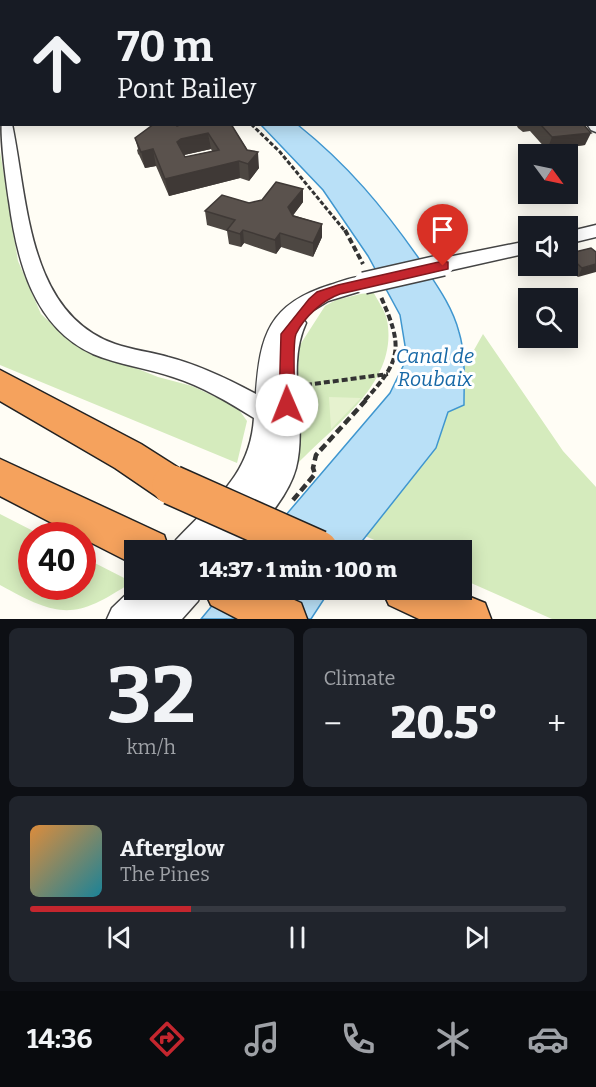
<!DOCTYPE html>
<meta charset="utf-8">
<style>
body{margin:0;font-family:Bitter,serif;background:#20242c;color:#f1f3f6;height:100vh;display:flex;flex-direction:column;font-size:22px;white-space:nowrap}
*{box-sizing:border-box;margin:0}
p{font-size:20px;color:#9ea1a6}
.icon{flex:none;width:33px;height:33px;fill:none;stroke:currentColor;stroke-width:2;stroke-linecap:round;stroke-linejoin:round}
.map{position:relative;height:619px;overflow:hidden}
.drawer{display:flex;flex-direction:column;gap:9px;padding:9px;background:#0d0f14;flex:1}
.drawer>*{flex:none}
.banner{position:absolute;left:0px;top:0px;width:597px;height:126px;box-shadow:0 3px 15px #0003;background:#171b24;color:#f1f3f6;overflow:hidden}
.needle{width:39px;rotate:123deg}
.fabs{position:absolute;left:518px;top:144px;display:grid;gap:12px}
.fabs a{display:grid;place-items:center;width:60px;height:60px;border-radius:0px;background:#171b24;box-shadow:0 3px 15px #0003;font-size:30px}
.speed{position:absolute;left:18px;top:522px;display:flex;gap:12px;font-size:30px;font-weight:700;text-align:center}
.speed>*{display:grid;place-content:center;width:78px;height:78px;border-radius:50%;background:#171b24;box-shadow:0 3px 15px #0003;line-height:1}
.speed .limit{border:9px solid #d22;background:#fff;color:#111}
.pin{position:absolute;display:grid;place-items:center;width:51px;height:51px;color:#fff;margin:-62px -26px;border-radius:50% 50% 50% 0;rotate:-45deg;box-shadow:0 0 6px #0007}
.pin .icon{rotate:45deg}
.me{position:absolute;width:66px;margin:-33px;rotate:359deg;stroke-linejoin:round;filter:drop-shadow(0 0 4px #0008)}
.turn{display:flex;align-items:center;gap:21px;height:126px;padding:0 18px;font-size:27px}
.turn .icon{width:78px;height:78px;stroke-width:2.5}
.turn b{display:block;font-size:42px;line-height:51px}
.big{font-size:45px;font-weight:800;line-height:1.1}
.drawer .card{flex:1;display:flex;flex-direction:column;justify-content:center;gap:9px;min-width:0;padding:0 21px;border-radius:9px;background:#20242c}
.drawer .dial{align-items:center;gap:0}
.dial b{font-size:78px;line-height:1}
.song{display:flex;align-items:center;gap:18px}
.cover{width:72px;height:72px;border-radius:9px;background:linear-gradient(135deg,hsl(30 70% 55%),hsl(190 70% 35%))}
.played{height:6px;border-radius:3px;background:linear-gradient(90deg,#c4262e 30%,#363941 30%)}
.keys{display:flex;justify-content:space-around;direction:ltr}
.heat{display:flex;justify-content:space-between;align-items:center;font-size:33px;direction:ltr}
.drawer .tiles{flex:1;display:grid;gap:9px;grid-template-columns:1fr 1fr}
.card:last-child{grid-column:span 2}
.trip{position:absolute;left:124px;top:540px;width:348px;height:60px;border-radius:0px;background:#171b24;box-shadow:0 3px 15px #0003;font-weight:800;line-height:60px;text-align:center}
.tabs{display:flex;height:96px;justify-content:space-around;align-items:center;background:#090b0e;color:#9ea1a6}
.tabs .icon{width:42px;height:42px}
.tabs .on{color:#c4262e}
.tabs b{font-size:27px;color:#f1f3f6}
.map>svg:first-child{display:block}
.green{fill:#d5ebbd}
.pitch{fill:#e6f2cf}
.water{fill:#b9e0f7;stroke:#3f96cf;stroke-width:1.5}
.lines{fill:none;stroke-linecap:round;stroke-linejoin:round}
.minor-casing{stroke:#444;stroke-width:3}
.highway-casing{stroke:#222;stroke-width:3}
.path-far3{stroke:#333;stroke-width:2;stroke-dasharray:4 1.5;stroke-linecap:butt}
.path-far2{stroke:#333;stroke-width:3;stroke-dasharray:4.5 2;stroke-linecap:butt}
.path-far1{stroke:#333;stroke-width:4;stroke-dasharray:6 3;stroke-linecap:butt}
.path{stroke:#333;stroke-width:4.5;stroke-dasharray:8 4;stroke-linecap:butt}
.minor{fill:#fff;fill-rule:evenodd}
.highway{fill:#f5a25d;fill-rule:evenodd}
.minor-bridge-casing{stroke:#444;stroke-width:24;stroke-linecap:butt}
.highway-bridge-casing{stroke:#222;stroke-width:42;stroke-linecap:butt}
.minor-bridge{stroke:#fff;stroke-width:21}
.highway-bridge{stroke:#f5a25d;stroke-width:39}
.wall{fill:#4d4742;fill-rule:evenodd}
.shaded-wall{fill:#3f3936}
.building{fill:#5a524d;stroke:#3f3936;stroke-width:1.5;fill-rule:evenodd}
.route{fill:#c4262e;stroke:#7f191e;stroke-width:1.5}
.labels{text-anchor:middle;stroke-width:6;stroke-linejoin:round;paint-order:stroke}
.water-label{font-size:20px;font-style:italic;fill:#1768a6;stroke:#fff}
</style>
<div class="map">
<svg width="596" height="619" viewBox="0 0 596 619">
<rect width="100%" height="100%" fill="#fffdf5"/>
<path class="green" d="M0,151L18,261L41,314L71,342L158,377L192,386L237,407L247,421L237,463L0,365Z
M373,291C377,300 385,310 387,320C399,381 336,424 298,463V348L325,306L336,300Z
M483,334L563,451L596,487V619H552L462,579V550H398L365,536L436,448L448,412L464,405L465,366Z
M0,514L41,535L32,536V586H82L83,557L132,582C76,619 61,619 0,585Z"/>
<path class="pitch" d="M329,397L361,398L331,429Z"/>
<path class="water" d="M261,125H298C348,165 383,207 420,260C435,283 452,305 459,332C466,355 464,381 464,405L448,412L436,448L355,550H256L390,393L407,358L400,315L368,256L323,190Z
M225,590H330L311,619H201Z"/>
<g class="lines">
<defs>
<path id="minor" d="M289,0H300L301,2H290Z
M485,0H495L496,2H485Z
M582,0H596V4V2Z
M0,95H2V110H0Z
M2,120V124H12C28,200 27,313 115,344C132,350 151,352 168,357C199,365 228,379 256,394C260,335 269,304 330,285C343,281 358,274 371,278L374,283L371,288L328,301L302,317L306,323C285,369 308,420 296,468C287,500 260,526 239,550H172L176,540C213,500 250,477 254,418C228,402 202,386 173,377C147,368 119,365 93,354C33,327 17,260 9,201C6,181 0,136 2,120Z
M596,120V132L591,130L587,124H596Z
M596,225V237L567,244V232Z
M528,241V253L443,272L436,270L433,265L436,260L443,258Z
M135,586V590H202L198,601L182,619H107L112,608Z"/>
<path id="highway" d="M0,370L141,444L185,472L191,485L185,498L172,503L159,498L115,468L0,401Z
M0,459L164,535L169,550H135V565L82,538V536H77L0,496Z
M204,590H272L301,603L307,619H238L211,605Z
M382,590H453L485,603L491,619H419L389,605Z"/>
</defs>
<use href="#minor" class="minor-casing"/>
<use href="#highway" class="highway-casing"/>
<path class="path-far3" d="M118,0L120,2
M233,0L256,2"/>
<path class="path-far2" d="M251,124L280,152L345,231"/>
<path class="path-far1" d="M345,230L363,264
M306,385L388,374
M365,400C402,360 403,347 381,297"/>
<path class="path" d="M293,500L315,474L313,468L316,455L367,399"/>
<use href="#minor" class="minor"/>
<use href="#highway" class="highway"/>
<defs>
<path id="minor-bridge" d="M364,283L443,265"/>
<path id="highway-bridge" d="M172,485L318,550"/>
</defs>
<use href="#minor-bridge" class="minor-bridge-casing"/>
<use href="#highway-bridge" class="highway-bridge-casing"/>
<use href="#minor-bridge" class="minor-bridge"/>
<use href="#highway-bridge" class="highway-bridge"/>
</g>
<path class="wall" d="M347,0H478L461,2H348Z
M0,4H2V40H0Z
M231,124L259,168L249,181L240,178L169,196L156,166L145,168L139,155L138,154L137,150L138,149L135,138L177,126ZM211,149L212,151L185,157L184,155Z
M516,124H583L585,145L547,150L530,131L523,132L518,128Z
M303,202L293,215L322,224V237L313,257L281,247L276,254L244,243L241,247L229,244L227,231L207,225L205,211L249,203Z
M596,252L578,277L565,266H567V254Z"/>
<path class="shaded-wall" d="M391,0H478L461,2H391Z
M208,133L211,149L184,155L177,142L181,139Z
M591,133L585,145L547,150L552,137Z
M153,149L156,166L145,168L141,151Z
M258,152L259,168L249,181L248,164Z
M239,161L240,178L169,196L165,179Z
M303,189V202L289,221L288,207Z
M322,224V237L313,257V243Z
M243,230L244,243L241,247L240,234Z
M280,233L281,247L276,254L275,240Z
M596,264V272L578,277L582,268Z"/>
<path class="building" d="M373,0H397L398,2H374Z
M0,4H2V22H0Z
M154,124H176L177,126L182,124H231L247,150L258,152L248,164L239,161L165,179L153,149L141,152L135,138ZM208,133L219,150L185,157L177,142L181,139Z
M540,124H583L591,133L552,137Z
M276,182L303,189L288,207L293,216L322,224L313,243L280,233L275,240L243,230L240,234L227,230L235,220L205,211L222,195L249,203L262,200Z
M591,248L596,252V264L582,268L567,254Z"/>
<path class="route" d="M443,261L448,262V269L340,294C323,300 304,317 296,334C292,344 295,391 295,405L292,410H281L279,405L281,334L309,299L317,292L338,285Z"/>
<g class="labels">
<g class="water-label">
<text x="435" y="363">Canal de<tspan x="435" dy="23">Roubaix</tspan></text>
</g>
</g>
</svg>
<div class="fabs">
<a><svg class="needle" viewBox="-14 -14 28 28"><path d="M0-13l5 13h-10z" fill="#e53935"/><path d="M0 13l5-13h-10z" fill="#9ea1a6"/></svg></a>
<a><svg class="icon" aria-label="sound" viewBox="0 0 24 24"><path d="M4 9h4l5-4v14l-5-4H4zM17 9q2 3 0 6"/></svg></a>
<a><svg class="icon" aria-label="search" viewBox="0 0 24 24"><circle cx="10" cy="10" r="6"/><path d="M15 15l6 6"/></svg></a>
</div>
<div class="speed"><div class="limit">40</div></div>
<div class="pin" style="left:443px;top:266px;background:#d93025"><svg class="icon" aria-label="arrive" viewBox="0 0 24 24"><path d="M6 21V4h12l-3 4 3 4H6"/></svg></div>
<svg class="me" style="left:287px;top:405px" viewBox="-20 -20 40 40"><circle r="19" fill="#fff"/><path d="M0-13L10 11 0 6-10 11z" fill="#c4262e"/></svg>
<div class="trip">14:37 · 1 min · 100 m</div>
<div class="banner">
<div class="turn"><svg class="icon" aria-label="ahead" viewBox="0 0 24 24"><path d="M12 20V5M6 11l6-6 6 6"/></svg><div><b>70 m</b>Pont Bailey</div></div>
</div>
</div>
<section class="drawer">
<div class="tiles">
<div class="card dial"><b>32</b><p>km/h</p></div>
<div class="card"><p>Climate</p>
<div class="heat"><a>−</a><b class="big">20.5°</b><a>+</a></div>
</div>
<div class="card">
<div class="song"><i class="cover"></i><div><b>Afterglow</b><p>The Pines</p></div></div>
<div class="played"></div>
<div class="keys"><svg class="icon" aria-label="previous" viewBox="0 0 24 24"><path d="M18 5L8 12l10 7zM5 5v14"/></svg><svg class="icon" aria-label="pause" viewBox="0 0 24 24"><path d="M8 5v14M16 5v14"/></svg><svg class="icon" aria-label="next" viewBox="0 0 24 24"><path d="M6 5l10 7-10 7zM19 5v14"/></svg></div>
</div>
</div>
</section>
<nav class="tabs">
<b>14:36</b>
<svg class="icon on" aria-label="directions" viewBox="0 0 24 24"><path d="M12 3l9 9-9 9-9-9zM9 14v-3h6M13 9l2 2-2 2"/></svg>
<svg class="icon" aria-label="music" viewBox="0 0 24 24"><path d="M9 18V5l10-2v13"/><circle cx="6" cy="18" r="3"/><circle cx="16" cy="16" r="3"/></svg>
<svg class="icon" aria-label="phone" viewBox="0 0 24 24"><path d="M5 4h4l2 5-3 2q2 4 5 5l2-3 5 2v4C11 20 4 13 5 4z"/></svg>
<svg class="icon" aria-label="climate" viewBox="0 0 24 24"><path d="M12 3v18M4 7l16 10M4 17L20 7"/></svg>
<svg class="icon" aria-label="car" viewBox="0 0 24 24"><path d="M5 17H2v-5l4-1 3-4h7l3 4 3 1v5h-3M9 17h6M6 11h13"/><circle cx="7" cy="17" r="2"/><circle cx="17" cy="17" r="2"/></svg>
</nav>
